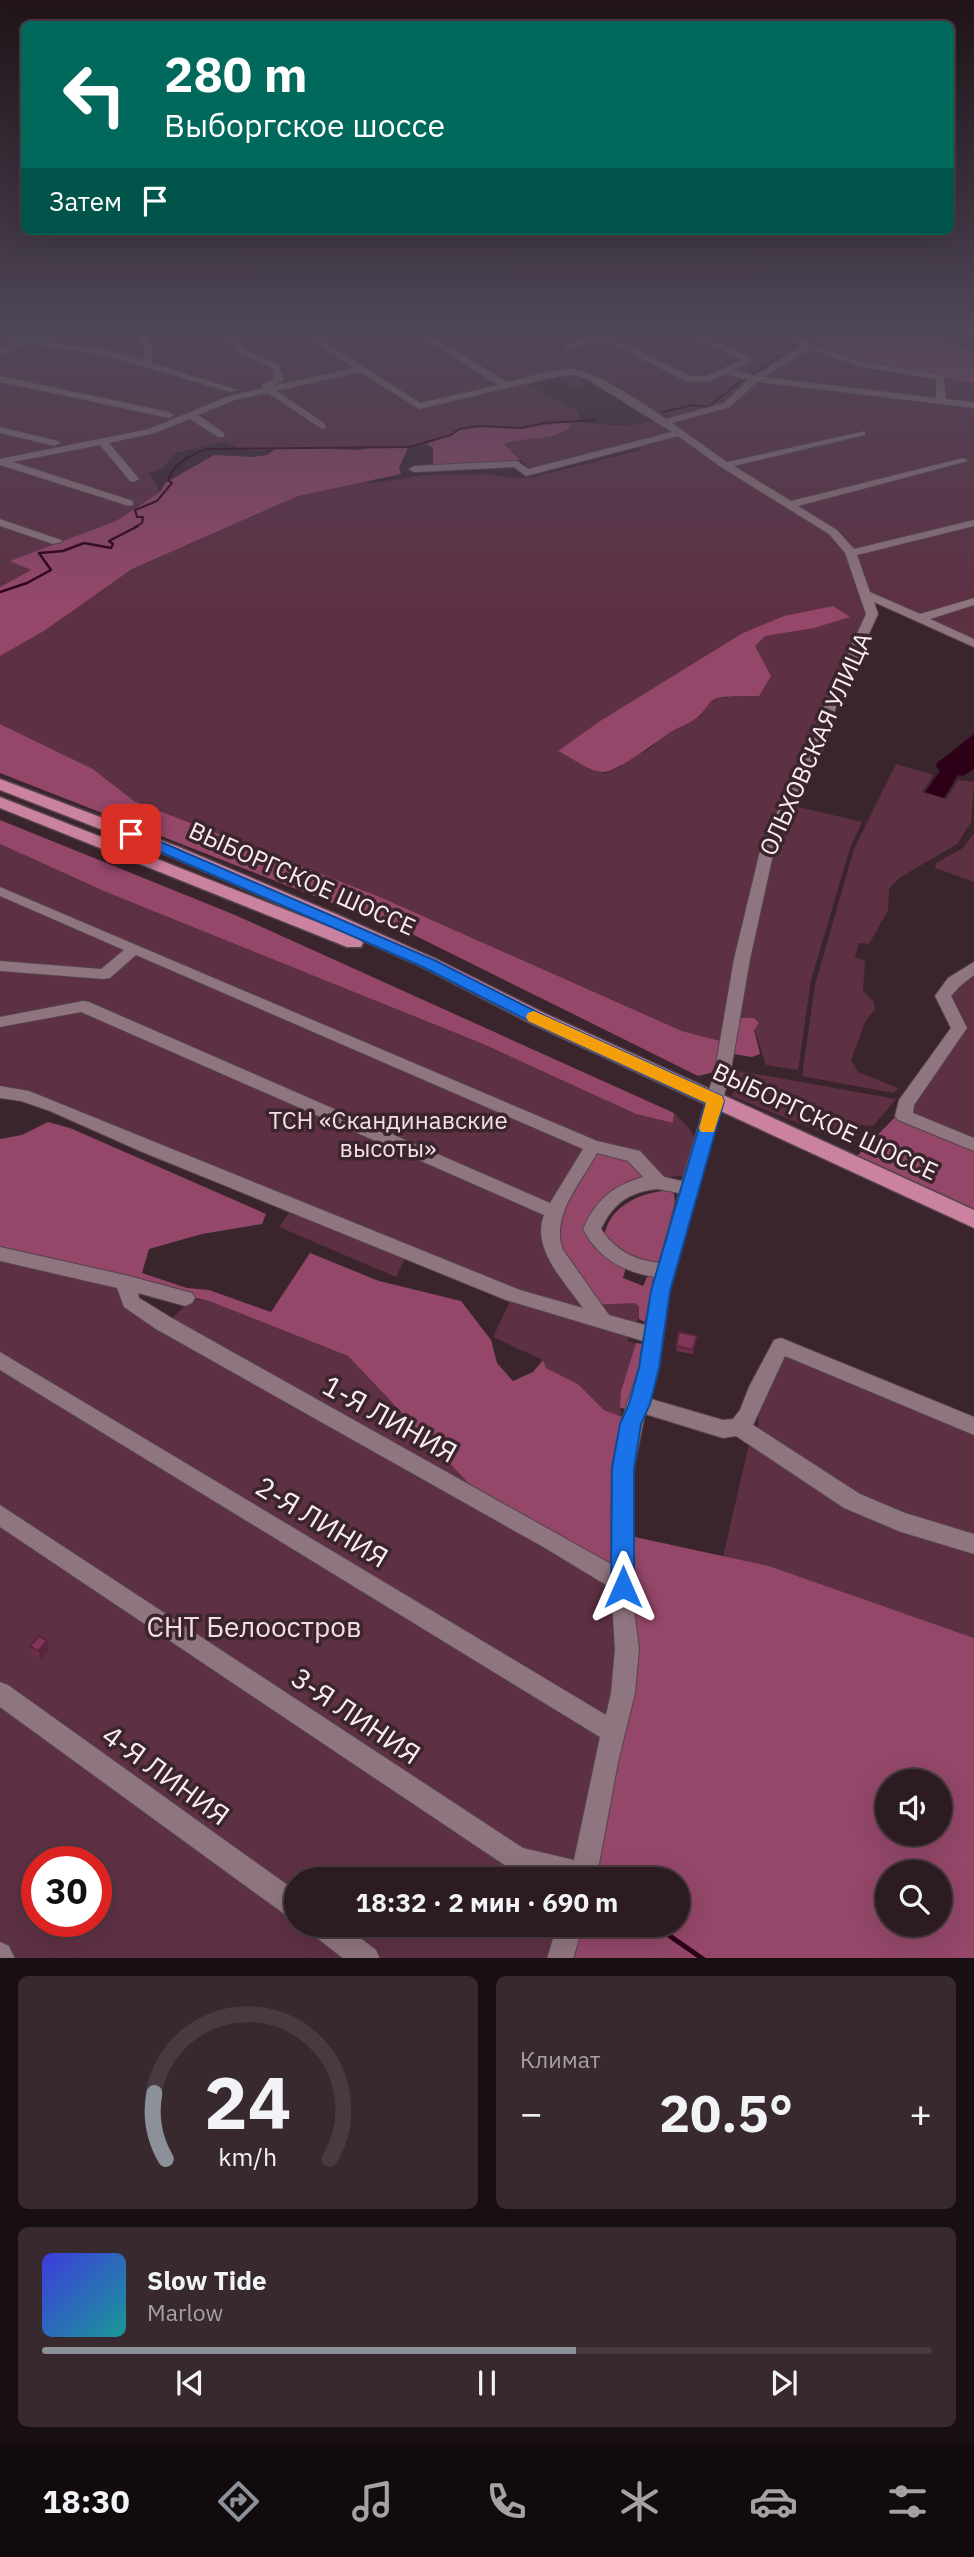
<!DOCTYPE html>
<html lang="ru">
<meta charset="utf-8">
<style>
body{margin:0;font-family:"IBM Plex Sans",sans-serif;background:#38292f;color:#f1f3f6;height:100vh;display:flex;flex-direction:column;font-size:26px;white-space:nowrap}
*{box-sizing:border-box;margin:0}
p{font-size:23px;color:#a6a1a5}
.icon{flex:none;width:38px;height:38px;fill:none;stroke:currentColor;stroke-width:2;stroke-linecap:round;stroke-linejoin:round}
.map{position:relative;height:1958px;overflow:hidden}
.panel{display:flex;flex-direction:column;gap:18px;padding:18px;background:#180f13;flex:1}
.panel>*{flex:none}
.banner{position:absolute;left:21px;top:21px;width:933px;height:214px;border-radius:10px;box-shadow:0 7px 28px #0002,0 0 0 2px #483a40;background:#00695c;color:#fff;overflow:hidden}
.fabs{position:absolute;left:875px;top:1769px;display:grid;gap:14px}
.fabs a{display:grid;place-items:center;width:77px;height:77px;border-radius:50%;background:#2c1c22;box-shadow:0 7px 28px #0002,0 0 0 2px #483a40;font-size:35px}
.speed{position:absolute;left:21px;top:1846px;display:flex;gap:14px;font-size:35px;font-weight:700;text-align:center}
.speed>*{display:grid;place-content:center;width:91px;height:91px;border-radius:50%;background:#2c1c22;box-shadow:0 7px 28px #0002,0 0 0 2px #483a40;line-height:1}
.speed .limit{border:10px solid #d22;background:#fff;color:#111}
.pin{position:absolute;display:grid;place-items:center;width:60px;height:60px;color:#fff;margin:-30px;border-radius:14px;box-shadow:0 4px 10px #0006}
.me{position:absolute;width:77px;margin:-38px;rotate:0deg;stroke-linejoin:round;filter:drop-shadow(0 0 5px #0008)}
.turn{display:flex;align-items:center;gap:24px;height:147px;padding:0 28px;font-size:32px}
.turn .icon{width:91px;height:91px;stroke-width:2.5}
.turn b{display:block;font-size:49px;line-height:60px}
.then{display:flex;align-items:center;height:66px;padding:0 28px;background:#0003;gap:14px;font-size:26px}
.big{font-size:52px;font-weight:700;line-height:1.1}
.panel .widget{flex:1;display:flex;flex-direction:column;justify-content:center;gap:10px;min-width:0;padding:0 24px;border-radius:10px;background:#38292f}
.panel .dial{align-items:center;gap:0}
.dial svg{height:182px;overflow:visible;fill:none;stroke:#483a40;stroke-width:7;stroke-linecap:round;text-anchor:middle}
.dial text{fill:#f1f3f6;stroke:none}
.song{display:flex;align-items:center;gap:21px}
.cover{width:84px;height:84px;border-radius:10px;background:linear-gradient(135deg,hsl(240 70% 55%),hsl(180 70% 35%))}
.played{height:7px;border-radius:4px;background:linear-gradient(90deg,#8c9099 60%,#483a40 60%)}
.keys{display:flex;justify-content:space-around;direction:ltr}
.heat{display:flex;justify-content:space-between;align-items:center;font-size:38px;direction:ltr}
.panel .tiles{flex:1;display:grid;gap:18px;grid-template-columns:1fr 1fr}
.widget:last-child{grid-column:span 2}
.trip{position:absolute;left:284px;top:1867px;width:406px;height:70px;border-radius:35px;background:#2c1c22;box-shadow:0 7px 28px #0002,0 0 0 2px #483a40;font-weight:700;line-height:70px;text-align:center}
.tabs{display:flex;height:112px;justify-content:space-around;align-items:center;background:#120b0e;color:#a6a1a5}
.tabs .icon{width:49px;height:49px}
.tabs .selected{color:#8c9099}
.tabs b{font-size:32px;color:#f1f3f6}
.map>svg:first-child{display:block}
.green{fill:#5e3044;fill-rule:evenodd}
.forest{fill:#944769;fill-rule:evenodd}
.water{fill:#2e0017}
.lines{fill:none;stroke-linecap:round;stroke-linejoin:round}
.stream-far2{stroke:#2e0017;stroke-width:2}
.stream-far1{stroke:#2e0017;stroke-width:2.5}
.stream{stroke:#2e0017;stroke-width:5}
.minor-casing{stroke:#55434b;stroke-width:2}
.major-casing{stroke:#55434b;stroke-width:3}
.minor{fill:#8f757f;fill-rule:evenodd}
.major{fill:#cb81a0;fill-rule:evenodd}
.wall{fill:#6f2e4c}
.shaded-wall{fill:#5a263e}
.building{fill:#813658;stroke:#5a263e;stroke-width:2}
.route{fill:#1a73e8;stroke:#114b97;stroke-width:2}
.slow{fill:#f59e0b}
.labels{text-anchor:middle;stroke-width:7;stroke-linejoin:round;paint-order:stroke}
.street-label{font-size:24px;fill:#fbecf1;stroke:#3a252d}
.park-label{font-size:24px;fill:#f5dde6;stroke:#3a252d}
.near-street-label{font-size:28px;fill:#fbecf1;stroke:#3a252d}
.near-park-label{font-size:28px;fill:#f5dde6;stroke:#3a252d}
</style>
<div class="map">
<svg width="974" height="1959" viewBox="0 0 974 1959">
<rect width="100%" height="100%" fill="#3a252d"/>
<path class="green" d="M0,329H843L826,332L974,383V643L894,606L869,602L872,613L790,805L862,822L850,848L811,980L798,1070L766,1065C760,1050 758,1032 748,1018L743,1020L729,1043L682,1031L380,897L134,801L93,769L0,724V656L44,631L132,569L298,496L363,482L373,483L423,475L487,474L513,478L534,477L641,450L632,444L532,470L504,445L517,439L560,433L566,431L569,422L523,428L502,425L459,429L427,444L408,448L381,446L330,450L304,447L257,451L239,449L226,441L176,453L162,469L149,473L160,492L116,521L11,561L31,570L0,587ZM565,374L567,377L559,379L576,387L588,384L576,377L592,383L598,381L601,384L596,386L659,419L629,426L582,423L577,411L522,381ZM832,606L785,631L765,636L754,646L769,674L742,696L717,698L708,704L701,716L665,735L648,750L625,760L620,767L605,773L596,771L559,751L600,721L741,634Z
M896,764L934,775L922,792L946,799L958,780L974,782L971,822L957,844L899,878L889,889L888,910L869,944L859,943L855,957L865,961L863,991L874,1002L875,1009L865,1022L851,1060L858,1072L898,1088L894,1093L802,1076L815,985L854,849Z
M974,833V882L935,868L936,863L963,848Z
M0,844L106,892L483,1044L636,1114L673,1123L674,1113C702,1139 698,1144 684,1176L648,1178L592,1148L607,1302L635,1303L639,1307V1319L627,1341L636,1343L621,1391V1417L604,1410L578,1384L545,1368L543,1360L493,1337L513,1295L408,1253L396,1277L279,1227L293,1207L146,1147L0,1092Z
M974,967V1145L914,1122L905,1107L959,1028L943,996Z
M739,1071L896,1099L873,1126L839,1123L838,1139L732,1096ZM766,1094L817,1107L815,1119L806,1117V1113L764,1101Z
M0,1254L111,1278L131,1302L165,1324L193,1299L209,1301L348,1356L491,1507L620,1579L627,1649L583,1879L296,1880V1925H570L560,1958H0ZM37,1862H96V1922H37Z
M781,1346L974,1424V1638L769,1566L723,1557L748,1448L758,1428L759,1387Z"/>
<path class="forest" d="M843,329H923L974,351V383L856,363L802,343Z
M569,422L571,426C555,442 524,436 504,444L520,460L477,466L433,468V448L427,444L459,429L502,425L523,428Z
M381,446L408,448L399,468L401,474L298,496L132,569L44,631L0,656V587L31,570L10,561L116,521L160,492L165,483L214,455L253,457L267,455L279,447L359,450Z
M833,606L850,617L814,628L765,636L755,646L771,676L759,696C750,696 725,696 717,698C708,701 705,712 698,717C688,725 675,728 665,736C654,744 613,774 602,772C588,771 571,757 558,751L600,721L741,634L784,616Z
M0,724L93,769L134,801L380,897L682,1031L728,1043L733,1018H754L759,1023L754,1030L760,1054L752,1057L727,1053L723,1070L698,1076L414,935L0,773Z
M0,820L235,915L674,1113L673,1123L636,1114L483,1044L106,892L0,844Z
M902,1110L974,1145V1210L856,1157Z
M48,1122L70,1128L266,1214L262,1224L202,1234L149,1249L142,1273L187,1288L209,1290L271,1312L310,1253L379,1281L461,1301L491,1340L497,1363L513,1381L533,1372L543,1360L546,1368L578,1384L604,1410L628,1419L621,1534L769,1566L974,1638V1958H560L570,1925H677V1880L583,1879L606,1762L623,1587L491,1507L348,1356L209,1301L0,1254V1139L22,1135ZM887,1782H940V1834H887ZM887,1872H940V1925H887Z
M592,1148L634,1156L648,1173L588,1228L627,1264L623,1278L643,1286L650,1271L657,1274L649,1324L639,1319V1307L635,1303L589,1305L555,1253L551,1220Z
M670,1190L674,1194L675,1201L660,1264L649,1267L603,1243C606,1207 637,1193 670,1190Z
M636,1343L644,1344V1358L628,1409L620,1408L621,1391Z"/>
<path class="water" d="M974,734V769L963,776L958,775L944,798L925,792L940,771L936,767L937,763Z"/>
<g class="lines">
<path class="stream-far2" d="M764,329L797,343
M753,375L797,343
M663,412L693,405L708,407L742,380
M135,527L142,523L143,517H137L135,510L157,501L172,483L168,480C174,463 191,455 207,449L409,447L451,435L459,429L479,426L523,428L544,423L595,420"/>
<path class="stream-far1" d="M0,592L27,583L51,570L39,553L63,551L84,543L111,548L113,544L109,541L138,526"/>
<path class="stream" d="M654,1925L703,1959"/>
<defs>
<path id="minor" d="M70,329H86L40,341L112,351L143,360L144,348L133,329H141L152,348L151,363L238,390L230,392L111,357L28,343L0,355V349L18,341L0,337V331L28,338Z
M215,329H224L245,348L279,365L284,380L272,386L354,368L302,333L305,329H314L311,333L420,403L498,385L409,329H419L507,382C529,377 551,369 573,369C593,370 648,406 666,419L724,403L748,380L726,374L708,382L686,381L603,340L567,349L564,348V344L596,337L583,329H594L691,376H706L741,360L677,329H688L751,358V362L734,370L754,376L802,346L793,341L797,338L858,361L943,375L946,399L974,402V408L757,382L730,407L672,423L727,462L865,431V435L734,466L791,501L963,458L968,461L798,506L837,530L854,549L974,520V526L857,555L870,592L920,614L974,598V605L930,619L974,639V647L874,602L878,614L838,701L822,752L784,826L773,855L750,959L731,1070L670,1291L659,1368L651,1399L723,1420L733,1419L740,1410L749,1387L774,1340L781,1338L974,1417V1435L785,1356L753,1425L860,1494L905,1513L974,1534V1554L901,1532L844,1508L736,1436L723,1438L645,1414L634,1468L633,1601L639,1649L635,1693L618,1762L596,1880H550L509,1868L0,1527V1505L523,1848L574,1860L600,1737L0,1370V1352L606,1715L611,1693L615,1649L611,1588L545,1548L156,1329L124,1307L117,1288L0,1261V1247L125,1275L192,1293L195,1298L192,1303L185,1306L138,1293L139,1298L170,1317L611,1564L612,1468L621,1422L639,1368L643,1341L506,1300L140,1151L50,1111L21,1101L0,1098V1086L29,1091L520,1290L583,1308C565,1282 531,1249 544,1215L81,1012L0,1027V1017L83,1001L89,1002L550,1203L583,1149L136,955L110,978L104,979L0,971V961L101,969L124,950L0,896V887L597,1141L640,1151L664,1177L682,1181L715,1070L734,959L759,855L770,826L808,752L826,701L866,614L845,553L829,534L721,467L678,436L526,476L514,467L414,472L409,469L414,466L517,461L528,469L672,432L585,378L575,375L559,376L419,409L360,372L277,391L325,424V428L322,429L268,393L235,400L198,415L224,433V437H218L190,419L155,433L109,443L139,479L134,482L130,481L100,445L13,462L133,501V505L129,506L0,465V459L149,429L229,396L263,388L262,384L274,379L272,368L239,352ZM810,349L856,366L936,379V398L764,377ZM597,1153L628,1161L643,1177C612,1186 596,1200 583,1229C599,1259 622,1271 654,1277L645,1325L609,1315L563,1250C550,1216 581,1183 597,1153ZM658,1189L679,1193L659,1263C634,1260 615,1250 601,1229C613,1203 631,1191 658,1189Z
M0,376L169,412L174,415L169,418L0,382Z
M0,427L58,441L60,443L55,446L0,433Z
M0,519L61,540L62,542L53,544L0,526Z
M974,962V975L960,986L951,996L967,1028L914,1105L913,1113L974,1138V1151L898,1120L895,1116L899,1100L951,1028L935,996L948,978Z
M0,1682L8,1685L296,1891V1920L287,1916L0,1707Z
M308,1925H343L376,1950L380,1959H344L312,1934Z
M557,1925H583L573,1959H547Z
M0,1942L9,1946L15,1959H0Z"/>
<path id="major" d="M0,779L179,847L336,914L436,959L546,1014L974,1210V1228L532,1024L422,967L361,940L363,943L361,947H347L0,808V797L352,936L167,855L0,790Z"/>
</defs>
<use href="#minor" class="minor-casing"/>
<use href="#major" class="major-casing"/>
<use href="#minor" class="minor"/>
<use href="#major" class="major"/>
</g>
<path class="wall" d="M679,1332L697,1336L693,1354L676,1351Z
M47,1641L50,1649L41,1660L33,1655L30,1646Z"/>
<path class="shaded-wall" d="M47,1641L50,1649L41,1660L38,1651Z"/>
<path class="building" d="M679,1332L697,1336L693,1350L676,1346Z
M39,1636L47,1641L38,1651L30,1646Z"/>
<linearGradient id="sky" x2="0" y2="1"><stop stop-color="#201419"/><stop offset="0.55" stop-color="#4f4657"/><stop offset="1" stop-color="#4f4657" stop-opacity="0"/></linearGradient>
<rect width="974" height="603" fill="url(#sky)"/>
<path class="route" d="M131,829L434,960L545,1016L722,1096L724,1101L670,1291L659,1368L650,1404L641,1424L634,1468V1587L631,1594L623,1597L615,1594L611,1587L612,1468L620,1424L629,1404L639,1368L651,1291L706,1103L533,1023L423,967L126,837L124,834Z"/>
<path class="slow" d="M534,1011L722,1096L724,1101L714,1132H701L699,1128L706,1103L528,1021L526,1017L528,1013Z"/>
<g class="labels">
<g class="street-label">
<text transform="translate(816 744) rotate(-66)" y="8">ОЛЬХОВСКАЯ УЛИЦА</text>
<text transform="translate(302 879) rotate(24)" y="8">ВЫБОРГСКОЕ ШОССЕ</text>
<text transform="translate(825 1122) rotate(25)" y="8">ВЫБОРГСКОЕ ШОССЕ</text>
</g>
<g class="park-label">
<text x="388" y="1129">ТСН «Скандинавские<tspan x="388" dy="28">высоты»</tspan></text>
</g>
<g class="near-street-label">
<text transform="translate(390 1419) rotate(29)" y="10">1-Я ЛИНИЯ</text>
<text transform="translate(322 1522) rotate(31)" y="10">2-Я ЛИНИЯ</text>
<text transform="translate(356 1716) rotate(34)" y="10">3-Я ЛИНИЯ</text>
<text transform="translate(166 1775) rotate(36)" y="10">4-Я ЛИНИЯ</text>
</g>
<g class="near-park-label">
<text x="254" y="1637">СНТ Белоостров</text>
</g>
</g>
</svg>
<div class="fabs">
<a><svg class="icon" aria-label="sound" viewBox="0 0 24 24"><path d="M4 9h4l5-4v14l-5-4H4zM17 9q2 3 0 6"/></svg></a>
<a><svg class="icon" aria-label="search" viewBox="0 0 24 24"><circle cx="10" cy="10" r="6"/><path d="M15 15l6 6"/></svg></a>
</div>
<div class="speed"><div class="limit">30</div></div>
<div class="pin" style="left:131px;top:834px;background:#d93025"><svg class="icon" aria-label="arrive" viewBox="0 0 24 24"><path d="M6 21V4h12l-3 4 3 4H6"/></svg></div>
<svg class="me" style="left:623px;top:1587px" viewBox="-20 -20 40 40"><path d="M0-17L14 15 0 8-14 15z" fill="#1a73e8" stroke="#fff" stroke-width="4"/></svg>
<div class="trip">18:32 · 2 мин · 690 m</div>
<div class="banner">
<div class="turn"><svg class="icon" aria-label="left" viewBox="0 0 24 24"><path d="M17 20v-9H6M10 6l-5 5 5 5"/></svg><div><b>280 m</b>Выборгское шоссе</div></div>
<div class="then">Затем<svg class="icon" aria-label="arrive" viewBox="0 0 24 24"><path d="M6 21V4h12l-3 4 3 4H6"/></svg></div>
</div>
</div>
<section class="panel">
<div class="tiles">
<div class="widget dial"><svg viewBox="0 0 100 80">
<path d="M14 69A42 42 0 1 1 86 69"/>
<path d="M14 69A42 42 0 0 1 9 40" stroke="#8c9099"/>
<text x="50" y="56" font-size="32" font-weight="700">24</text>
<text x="50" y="72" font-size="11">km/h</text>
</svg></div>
<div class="widget"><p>Климат</p>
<div class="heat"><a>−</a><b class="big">20.5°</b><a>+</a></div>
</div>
<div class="widget">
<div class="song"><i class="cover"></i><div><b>Slow Tide</b><p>Marlow</p></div></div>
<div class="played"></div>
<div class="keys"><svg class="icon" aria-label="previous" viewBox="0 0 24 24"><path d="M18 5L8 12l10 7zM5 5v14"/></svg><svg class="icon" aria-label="pause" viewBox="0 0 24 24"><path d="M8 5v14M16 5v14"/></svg><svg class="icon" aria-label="next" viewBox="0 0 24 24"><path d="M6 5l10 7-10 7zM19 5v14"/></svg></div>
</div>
</div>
</section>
<nav class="tabs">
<b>18:30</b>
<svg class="icon selected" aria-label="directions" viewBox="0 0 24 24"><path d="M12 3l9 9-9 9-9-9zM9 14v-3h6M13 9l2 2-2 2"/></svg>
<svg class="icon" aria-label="music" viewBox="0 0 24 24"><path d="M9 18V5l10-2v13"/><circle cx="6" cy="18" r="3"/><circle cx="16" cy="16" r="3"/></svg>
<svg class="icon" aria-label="phone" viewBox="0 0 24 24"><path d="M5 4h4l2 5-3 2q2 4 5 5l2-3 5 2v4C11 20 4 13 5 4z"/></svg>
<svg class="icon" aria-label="climate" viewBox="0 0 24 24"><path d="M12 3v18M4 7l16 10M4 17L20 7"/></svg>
<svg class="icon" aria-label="car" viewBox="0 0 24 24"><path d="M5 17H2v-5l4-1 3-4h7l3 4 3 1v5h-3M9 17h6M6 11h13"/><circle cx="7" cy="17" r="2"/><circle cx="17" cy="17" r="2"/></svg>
<svg class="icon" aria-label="filters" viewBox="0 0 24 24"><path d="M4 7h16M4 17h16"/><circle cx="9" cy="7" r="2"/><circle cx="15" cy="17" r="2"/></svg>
</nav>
